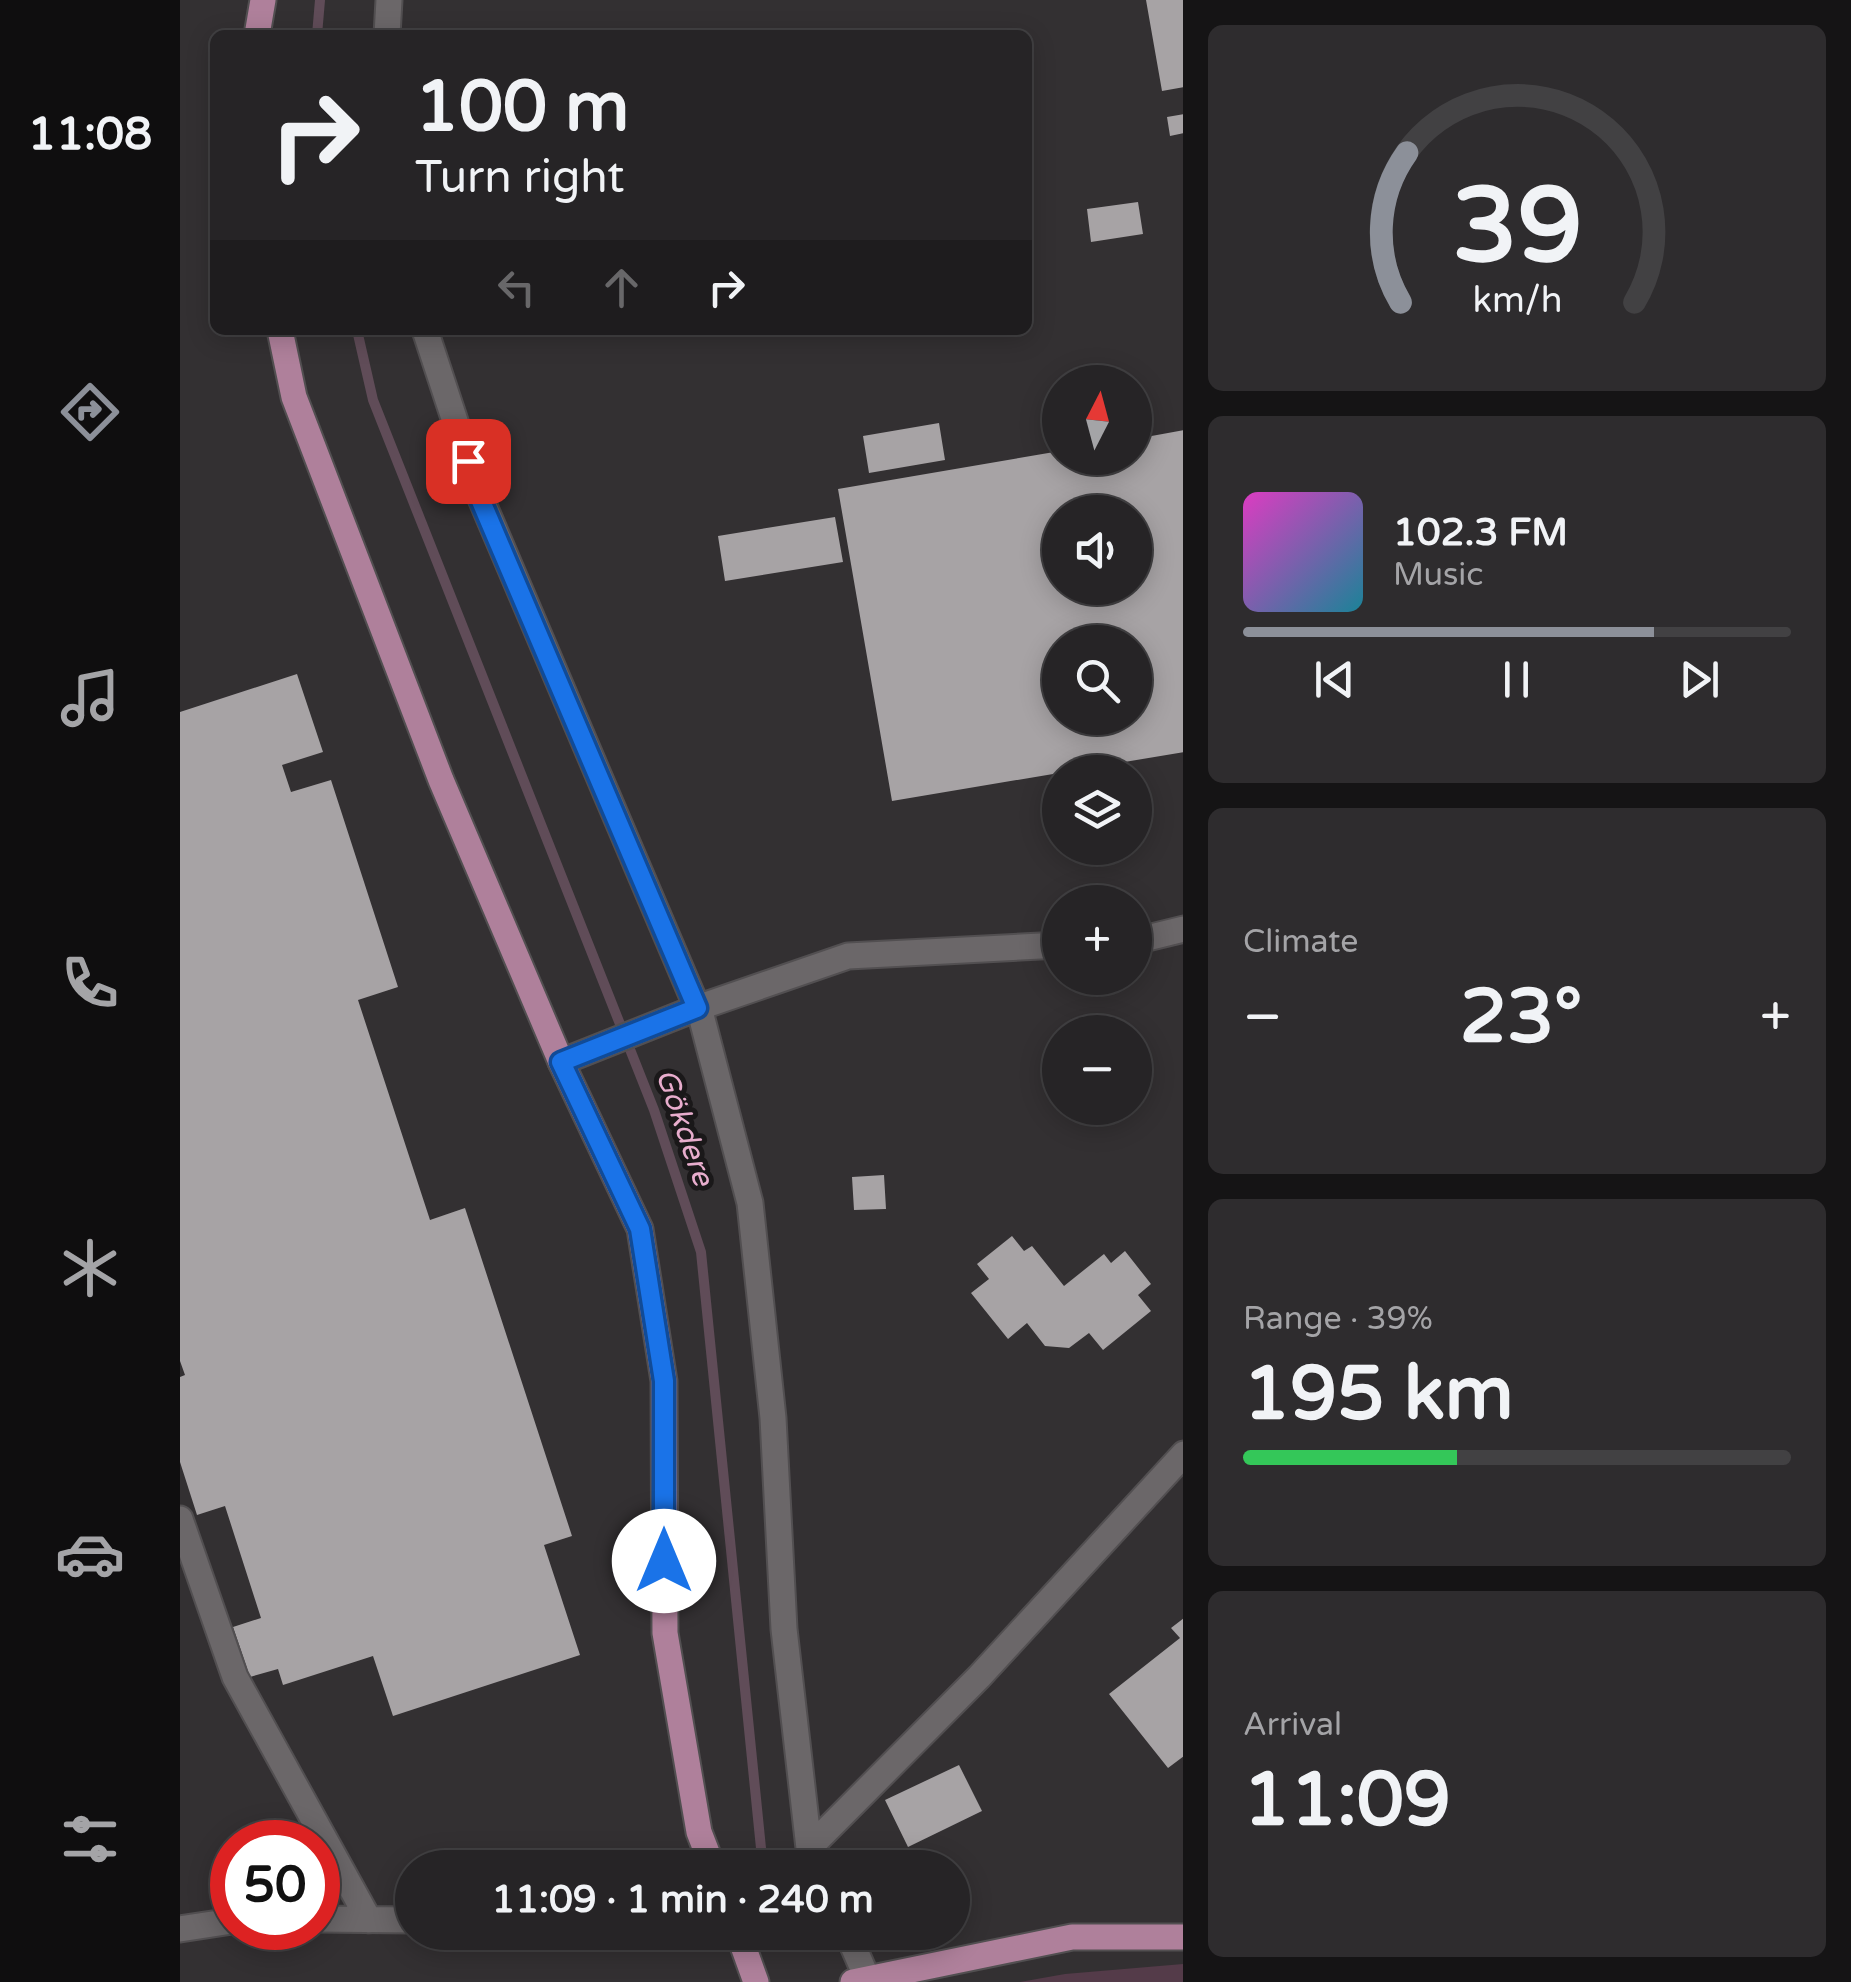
<!DOCTYPE html>
<meta charset="utf-8">
<style>
body{margin:0;font-family:"Varela Round",sans-serif;background:#2e2c2e;color:#f1f3f6;height:100vh;display:flex;flex-direction:column;font-size:38px;white-space:nowrap}
*{box-sizing:border-box;margin:0}
p{font-size:32px;color:#a4a4a7}
.icon{flex:none;width:55px;height:55px;fill:none;stroke:currentColor;stroke-width:2;stroke-linecap:round;stroke-linejoin:round}
.map{position:relative;flex:1;overflow:hidden}
.details{display:flex;flex-direction:column;gap:25px;padding:25px;background:#151415;width:668px}
.details>*{flex:none}
.guide{position:absolute;left:30px;top:30px;width:822px;height:305px;border-radius:15px;box-shadow:0 5px 25px #0003,0 0 0 2px #424143;background:#262426;color:#f1f3f6;overflow:hidden}
.needle{width:65px;rotate:6deg}
.fabs{position:absolute;left:862px;top:365px;display:grid;gap:20px}
.fabs a{display:grid;place-items:center;width:110px;height:110px;border-radius:50%;background:#262426;box-shadow:0 5px 25px #0003,0 0 0 2px #424143;font-size:50px}
.speed{position:absolute;left:30px;top:1820px;display:flex;gap:20px;font-size:50px;font-weight:700;text-align:center}
.speed>*{display:grid;place-content:center;width:130px;height:130px;border-radius:50%;background:#262426;box-shadow:0 5px 25px #0003,0 0 0 2px #424143;line-height:1}
.speed .limit{border:15px solid #d22;background:#fff;color:#111}
.pin{position:absolute;display:grid;place-items:center;width:85px;height:85px;color:#fff;margin:-42px;border-radius:20px;box-shadow:0 5px 15px #0006}
.me{position:absolute;width:110px;margin:-55px;rotate:0deg;stroke-linejoin:round;filter:drop-shadow(0 0 8px #0008)}
.turn{display:flex;align-items:center;gap:35px;height:210px;padding:0 40px;font-size:45px}
.turn .icon{width:130px;height:130px;stroke-width:2.5}
.turn b{display:block;font-size:70px;line-height:85px}
.lanes{display:flex;align-items:center;height:95px;padding:0 40px;background:#0003;justify-content:center;gap:50px;direction:ltr}
.lanes .off{opacity:.35}
.big{font-size:75px;font-weight:700;line-height:1.1}
.details .tile{flex:1;display:flex;flex-direction:column;justify-content:center;gap:15px;min-width:0;padding:0 35px;border-radius:15px;background:#2e2c2e}
.details .dial{align-items:center;gap:0}
.dial svg{height:260px;overflow:visible;fill:none;stroke:#424143;stroke-width:7;stroke-linecap:round;text-anchor:middle}
.dial text{fill:#f1f3f6;stroke:none}
.song{display:flex;align-items:center;gap:30px}
.cover{width:120px;height:120px;border-radius:15px;background:linear-gradient(135deg,hsl(310 70% 55%),hsl(190 70% 35%))}
.played{height:10px;border-radius:5px;background:linear-gradient(90deg,#8c9099 75%,#424143 75%)}
.keys{display:flex;justify-content:space-around;direction:ltr}
.heat{display:flex;justify-content:space-between;align-items:center;font-size:55px;direction:ltr}
.charge{height:15px;border-radius:8px;background:linear-gradient(90deg,#34c759 39%,#424143 0)}
.trip{position:absolute;left:215px;top:1850px;width:575px;height:100px;border-radius:50px;background:#262426;box-shadow:0 5px 25px #0003,0 0 0 2px #424143;font-weight:700;line-height:100px;text-align:center}
main{display:flex;flex:1;min-height:0}
.tab-bar{display:flex;flex-direction:column;width:180px;justify-content:space-around;align-items:center;background:#0f0e0f;color:#a4a4a7}
.tab-bar .icon{width:70px;height:70px}
.tab-bar .active{color:#8c9099}
.tab-bar b{font-size:45px;color:#f1f3f6}
.map>svg:first-child{display:block}
.green{fill:#543b49}
.lines{fill:none;stroke-linecap:round;stroke-linejoin:round}
.stream{stroke:#604c58;stroke-width:10}
.building{fill:#a7a3a5;fill-rule:evenodd}
.minor-casing{stroke:#524f51;stroke-width:29}
.major-casing{stroke:#524f51;stroke-width:29}
.minor{stroke:#6b6769;stroke-width:25}
.major{stroke:#af809b;stroke-width:25}
.route-casing{stroke:#114b97;stroke-width:25}
.route{stroke:#1a73e8;stroke-width:18}
.labels{text-anchor:middle;stroke-width:10;stroke-linejoin:round;paint-order:stroke}
.water-label{font-size:30px;font-style:italic;fill:#e8adcd;stroke:#1a1819}
</style>
<main>
<nav class="tab-bar">
<b>11:08</b>
<svg class="icon active" aria-label="directions" viewBox="0 0 24 24"><path d="M12 3l9 9-9 9-9-9zM9 14v-3h6M13 9l2 2-2 2"/></svg>
<svg class="icon" aria-label="music" viewBox="0 0 24 24"><path d="M9 18V5l10-2v13"/><circle cx="6" cy="18" r="3"/><circle cx="16" cy="16" r="3"/></svg>
<svg class="icon" aria-label="phone" viewBox="0 0 24 24"><path d="M5 4h4l2 5-3 2q2 4 5 5l2-3 5 2v4C11 20 4 13 5 4z"/></svg>
<svg class="icon" aria-label="climate" viewBox="0 0 24 24"><path d="M12 3v18M4 7l16 10M4 17L20 7"/></svg>
<svg class="icon" aria-label="car" viewBox="0 0 24 24"><path d="M5 17H2v-5l4-1 3-4h7l3 4 3 1v5h-3M9 17h6M6 11h13"/><circle cx="7" cy="17" r="2"/><circle cx="17" cy="17" r="2"/></svg>
<svg class="icon" aria-label="filters" viewBox="0 0 24 24"><path d="M4 7h16M4 17h16"/><circle cx="9" cy="7" r="2"/><circle cx="15" cy="17" r="2"/></svg>
</nav>
<div class="map">
<svg width="1004" height="1982" viewBox="0 0 1004 1982">
<rect width="100%" height="100%" fill="#333032"/>
<path class="green" d="M1003,1964V1982H840L885,1974Z"/>
<g class="lines">
<path class="stream" d="M137,35L140,0
M177,330L193,400L474,1110L521,1252L583,1868"/>
</g>
<path class="building" d="M966,0H1004V87L982,91Z
M1004,114V133L990,136L987,117Z
M958,202L963,234L911,242L907,209Z
M759,423L765,460L689,473L683,436Z
M1004,430V752L712,801L658,489L880,451V458H955V439ZM880,512H955V588H880ZM880,642H955V718H880Z
M655,517L663,562L545,581L538,536Z
M117,674L143,752L102,765L111,792L151,780L218,987L178,1000L250,1220L285,1208L392,1536L364,1545L400,1655L213,1716L193,1656L103,1685L98,1669L70,1677L53,1627L81,1618L45,1506L17,1515L0,1462V1377L5,1375L0,1361V712Z
M704,1175L706,1209L674,1210L672,1177Z
M832,1236L844,1251L852,1246L884,1286L924,1254L931,1263L945,1251L971,1284L958,1295L971,1311L923,1350L909,1333L889,1348L865,1346L847,1323L828,1339L791,1293L809,1279L797,1264Z
M1004,1618V1756L988,1768L929,1694L1000,1638L991,1628Z
M779,1765L802,1811L728,1847L705,1800Z"/>
<g class="lines">
<defs>
<path id="minor" d="M207,35L209,0
M245,330L299,494L522,1019L570,1203L593,1418L604,1629L629,1848L638,1868
M955,941L1004,929
M381,1062L517,1008L668,956L880,945
M0,1519L55,1677L189,1920
M629,1848L799,1677L1004,1454
M138,1919L232,1920
M0,1929L52,1921
M667,1932L687,1978"/>
<path id="major" d="M77,35L83,0
M100,330L114,397L261,780L381,1062L460,1229L484,1381L485,1633L519,1832L533,1868
M558,1932L576,1982
M673,1982L892,1937H1004"/>
</defs>
<use href="#minor" class="minor-casing"/>
<use href="#major" class="major-casing"/>
<use href="#minor" class="minor"/>
<use href="#major" class="major"/>
</g>
<g class="lines">
<defs>
<path id="route" d="M288,461L298,494L517,1008L381,1062L460,1229L484,1381V1561"/>
</defs>
<use href="#route" class="route-casing"/>
<use href="#route" class="route"/>
</g>
<g class="labels">
<g class="water-label">
<text transform="translate(505 1127) rotate(71)" y="10">Gökdere</text>
</g>
</g>
</svg>
<div class="fabs">
<a><svg class="needle" viewBox="-14 -14 28 28"><path d="M0-13l5 13h-10z" fill="#e53935"/><path d="M0 13l5-13h-10z" fill="#a4a4a7"/></svg></a>
<a><svg class="icon" aria-label="sound" viewBox="0 0 24 24"><path d="M4 9h4l5-4v14l-5-4H4zM17 9q2 3 0 6"/></svg></a>
<a><svg class="icon" aria-label="search" viewBox="0 0 24 24"><circle cx="10" cy="10" r="6"/><path d="M15 15l6 6"/></svg></a>
<a><svg class="icon" aria-label="layers" viewBox="0 0 24 24"><path d="M12 4l9 5-9 5-9-5zM3 14l9 5 9-5"/></svg></a>
<a>+</a>
<a>−</a>
</div>
<div class="speed"><div class="limit">50</div></div>
<div class="pin" style="left:288px;top:461px;background:#d93025"><svg class="icon" aria-label="arrive" viewBox="0 0 24 24"><path d="M6 21V4h12l-3 4 3 4H6"/></svg></div>
<svg class="me" style="left:484px;top:1561px" viewBox="-20 -20 40 40"><circle r="19" fill="#fff"/><path d="M0-13L10 11 0 6-10 11z" fill="#1a73e8"/></svg>
<div class="trip">11:09 · 1 min · 240 m</div>
<div class="guide">
<div class="turn"><svg class="icon" aria-label="right" viewBox="0 0 24 24"><path d="M7 20v-9h11M14 6l5 5-5 5"/></svg><div><b>100 m</b>Turn right</div></div>
<div class="lanes"><svg class="icon off" aria-label="left" viewBox="0 0 24 24"><path d="M17 20v-9H6M10 6l-5 5 5 5"/></svg><svg class="icon off" aria-label="ahead" viewBox="0 0 24 24"><path d="M12 20V5M6 11l6-6 6 6"/></svg><svg class="icon" aria-label="right" viewBox="0 0 24 24"><path d="M7 20v-9h11M14 6l5 5-5 5"/></svg></div>
</div>
</div>
<section class="details">
<div class="tile dial"><svg viewBox="0 0 100 80">
<path d="M14 69A42 42 0 1 1 86 69"/>
<path d="M14 69A42 42 0 0 1 16 23" stroke="#8c9099"/>
<text x="50" y="56" font-size="32" font-weight="700">39</text>
<text x="50" y="72" font-size="11">km/h</text>
</svg></div>
<div class="tile">
<div class="song"><i class="cover"></i><div><b>102.3 FM</b><p>Music</p></div></div>
<div class="played"></div>
<div class="keys"><svg class="icon" aria-label="previous" viewBox="0 0 24 24"><path d="M18 5L8 12l10 7zM5 5v14"/></svg><svg class="icon" aria-label="pause" viewBox="0 0 24 24"><path d="M8 5v14M16 5v14"/></svg><svg class="icon" aria-label="next" viewBox="0 0 24 24"><path d="M6 5l10 7-10 7zM19 5v14"/></svg></div>
</div>
<div class="tile"><p>Climate</p>
<div class="heat"><a>−</a><b class="big">23°</b><a>+</a></div>
</div>
<div class="tile"><p>Range · 39%</p><b class="big">195 km</b><div class="charge"></div></div>
<div class="tile"><p>Arrival</p><b class="big">11:09</b></div>
</section>
</main>
